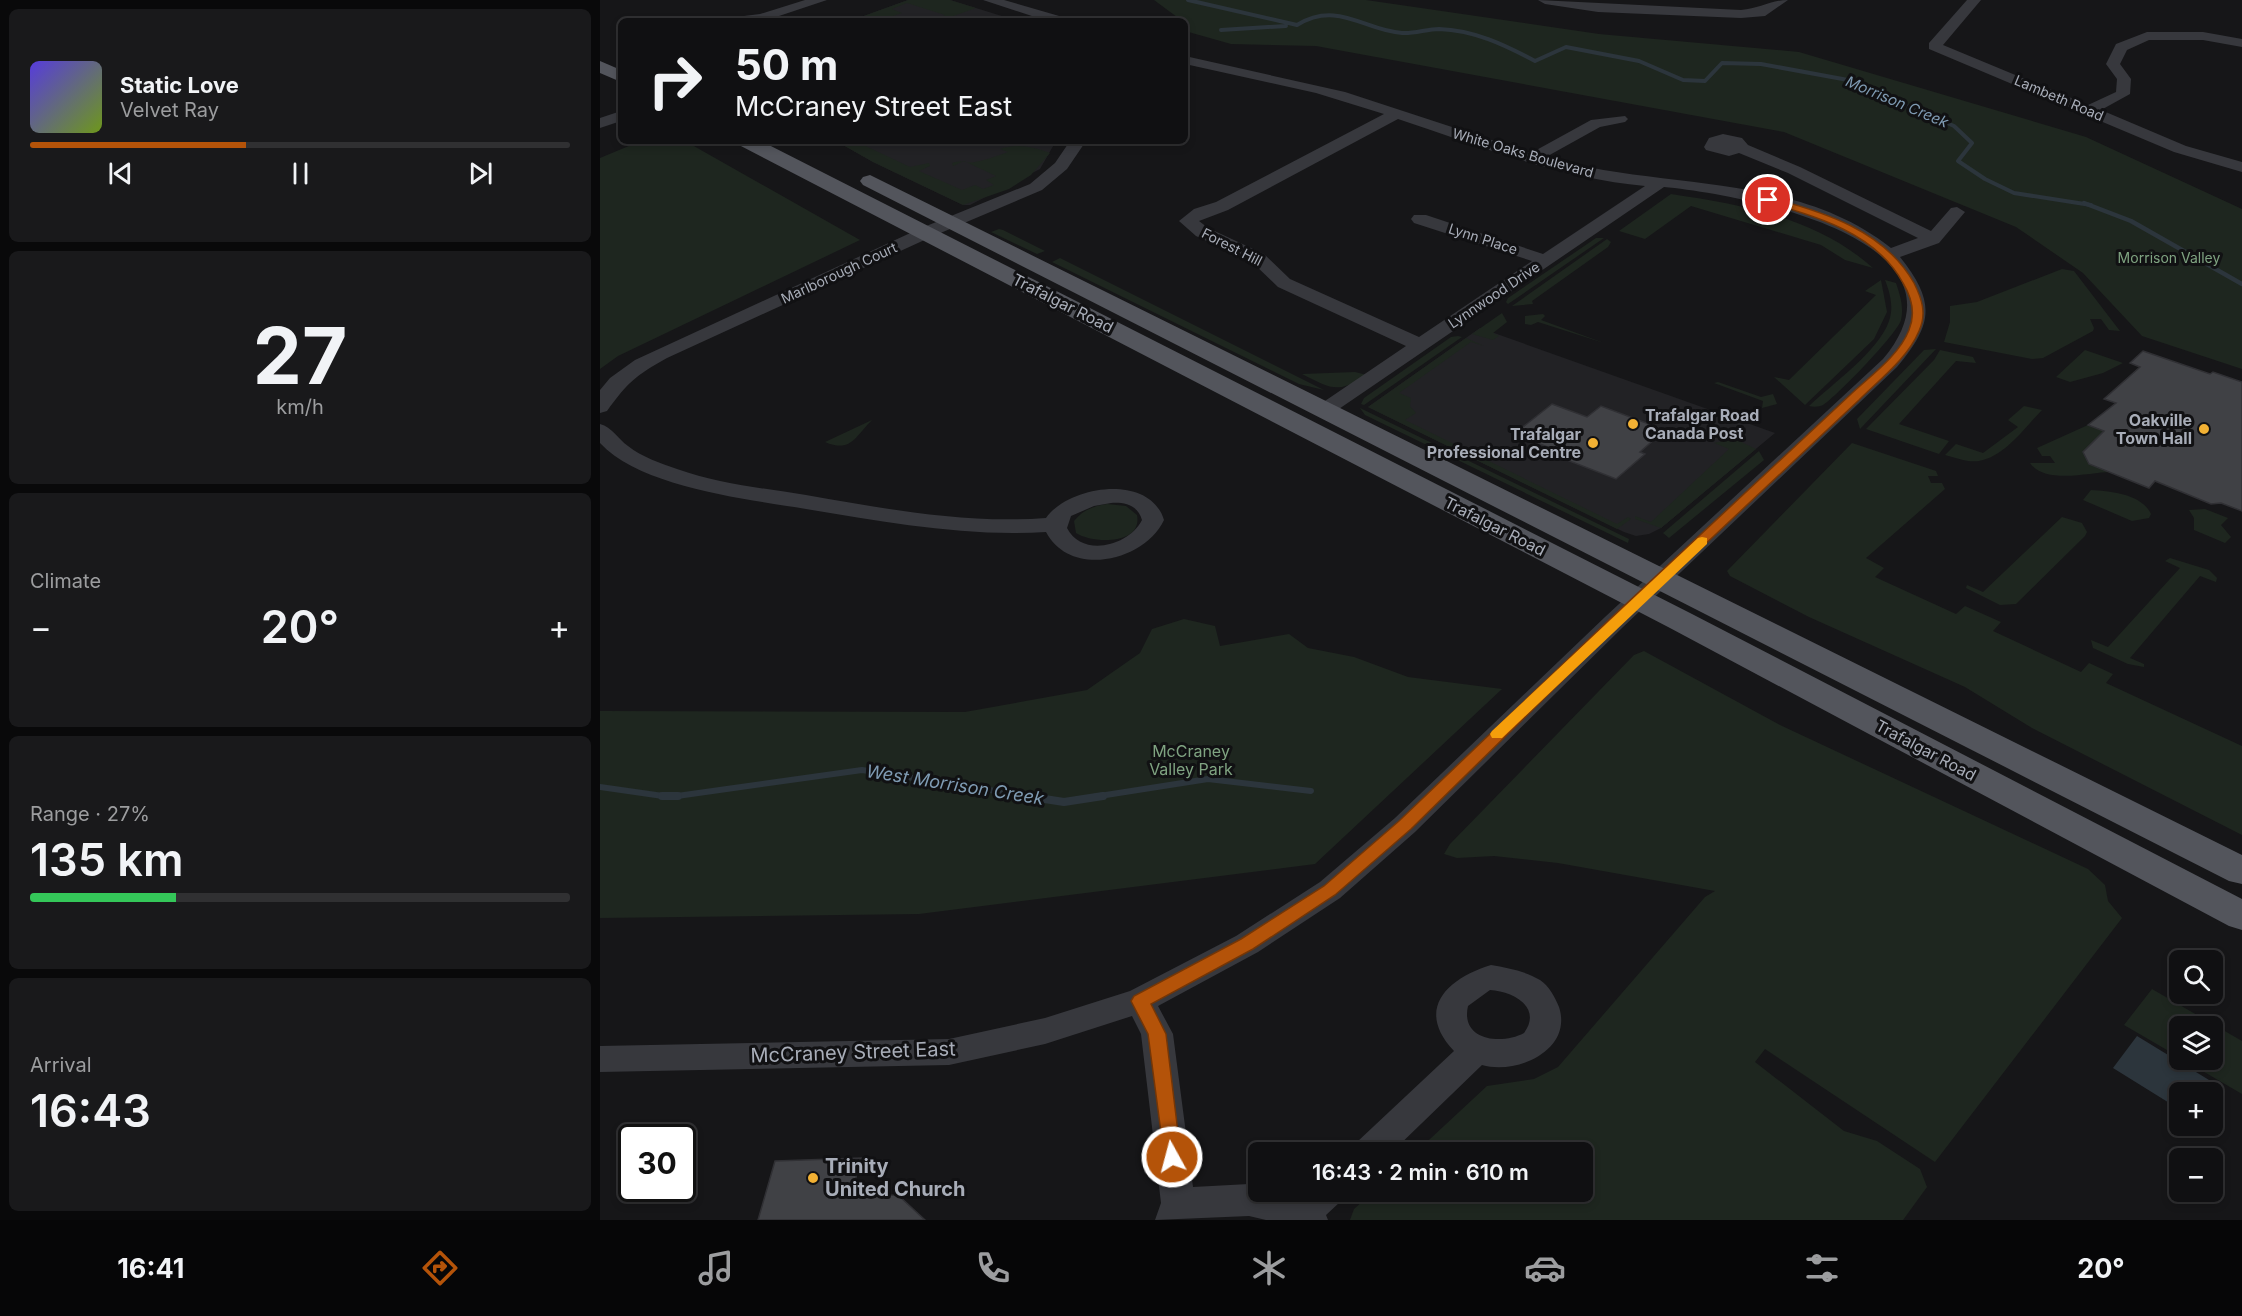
<!DOCTYPE html>
<meta charset="utf-8">
<style>
body{margin:0;font-family:Inter,sans-serif;background:#19191b;color:#f1f3f6;height:100vh;display:flex;flex-direction:column;font-size:22px;white-space:nowrap}
*{box-sizing:border-box;margin:0}
p{font-size:20px;color:#9c9d9f}
.icon{flex:none;width:33px;height:33px;fill:none;stroke:currentColor;stroke-width:2;stroke-linecap:round;stroke-linejoin:round}
.map{position:relative;flex:1;overflow:hidden}
.sheet{display:flex;flex-direction:column;gap:9px;padding:9px;background:#09090a;width:600px}
.sheet>*{flex:none}
.top-card{position:absolute;left:18px;top:18px;width:570px;height:126px;border-radius:9px;box-shadow:0 3px 9px #0003,0 0 0 2px #303032;background:#101012;color:#f1f3f6;overflow:hidden}
.fabs{position:absolute;left:1569px;top:950px;display:grid;gap:12px}
.fabs a{display:grid;place-items:center;width:54px;height:54px;border-radius:9px;background:#101012;box-shadow:0 3px 9px #0003,0 0 0 2px #303032;font-size:30px}
.speed{position:absolute;left:18px;top:1124px;display:flex;gap:12px;font-size:30px;font-weight:700;text-align:center}
.speed>*{display:grid;place-content:center;width:78px;height:78px;border-radius:50%;background:#101012;box-shadow:0 3px 9px #0003,0 0 0 2px #303032;line-height:1}
.speed .limit{border:3px solid #111;border-radius:9px;background:#fff;color:#111}
.pin{position:absolute;display:grid;place-items:center;width:51px;height:51px;color:#fff;margin:-26px;border:3px solid #fff;border-radius:50%;box-shadow:0 2px 6px #0007}
.me{position:absolute;width:66px;margin:-33px;rotate:353deg;stroke-linejoin:round;filter:drop-shadow(0 0 4px #0008)}
.turn{display:flex;align-items:center;gap:21px;height:126px;padding:0 18px;font-size:27px}
.turn .icon{width:78px;height:78px;stroke-width:2.5}
.turn b{display:block;font-size:42px;line-height:51px}
.big{font-size:45px;font-weight:600;line-height:1.1}
.sheet .card{flex:1;display:flex;flex-direction:column;justify-content:center;gap:9px;min-width:0;padding:0 21px;border-radius:9px;background:#19191b}
.sheet .dial{align-items:center;gap:0}
.dial b{font-size:78px;line-height:1}
.song{display:flex;align-items:center;gap:18px}
.cover{width:72px;height:72px;border-radius:9px;background:linear-gradient(135deg,hsl(250 70% 55%),hsl(80 70% 35%))}
.played{height:6px;border-radius:3px;background:linear-gradient(90deg,#b45309 40%,#303032 40%)}
.keys{display:flex;justify-content:space-around;direction:ltr}
.heat{display:flex;justify-content:space-between;align-items:center;font-size:33px;direction:ltr}
.charge{height:9px;border-radius:4px;background:linear-gradient(90deg,#34c759 27%,#303032 0)}
.trip{position:absolute;left:648px;top:1142px;width:345px;height:60px;border-radius:9px;background:#101012;box-shadow:0 3px 9px #0003,0 0 0 2px #303032;font-weight:600;line-height:60px;text-align:center}
.tab-bar{display:flex;height:96px;justify-content:space-around;align-items:center;background:#060607;color:#9c9d9f}
.tab-bar .icon{width:42px;height:42px}
.tab-bar .on{color:#b45309}
.tab-bar b{font-size:27px;color:#f1f3f6}
main{display:flex;flex:1;min-height:0}
.map>svg:first-child{display:block}
.built{fill:#222225}
.green{fill:#1e261f}
.water{fill:#2c353c}
.lines{fill:none;stroke-linecap:round;stroke-linejoin:round}
.stream-far3{stroke:#2c353c;stroke-width:4}
.stream-far2{stroke:#2c353c;stroke-width:4.5}
.stream-far1{stroke:#2c353c;stroke-width:6}
.stream{stroke:#2c353c;stroke-width:8}
.building{fill:#404145;stroke:#303034;stroke-width:1.5}
.minor{fill:#37383d;fill-rule:evenodd}
.major{fill:#53555c;fill-rule:evenodd}
.route{fill:#b45309;stroke:#753606;stroke-width:1.5}
.slow{fill:#f59e0b}
.poi-dot{fill:#f2b134;stroke:#111113;stroke-width:2}
.labels{text-anchor:middle;stroke-width:6;stroke-linejoin:round;paint-order:stroke}
.far-street-label{font-size:14px;fill:#a8adb8;stroke:#111113}
.far-park-label{font-size:14px;fill:#7fa381;stroke:#111113}
.far-water-label{font-size:15px;font-style:italic;fill:#7f9bb3;stroke:#111113}
.street-label{font-size:16px;fill:#a8adb8;stroke:#111113}
.poi-label{font-size:16px;font-weight:bold;fill:#a8adb8;stroke:#111113;text-anchor:end}
.park-label{font-size:16px;fill:#7fa381;stroke:#111113}
.water-label{font-size:18px;font-style:italic;fill:#7f9bb3;stroke:#111113}
.near-street-label{font-size:20px;fill:#a8adb8;stroke:#111113}
.near-poi-label{font-size:20px;font-weight:bold;fill:#a8adb8;stroke:#111113;text-anchor:start}
</style>
<main>
<section class="sheet">
<div class="card">
<div class="song"><i class="cover"></i><div><b>Static Love</b><p>Velvet Ray</p></div></div>
<div class="played"></div>
<div class="keys"><svg class="icon" aria-label="previous" viewBox="0 0 24 24"><path d="M18 5L8 12l10 7zM5 5v14"/></svg><svg class="icon" aria-label="pause" viewBox="0 0 24 24"><path d="M8 5v14M16 5v14"/></svg><svg class="icon" aria-label="next" viewBox="0 0 24 24"><path d="M6 5l10 7-10 7zM19 5v14"/></svg></div>
</div>
<div class="card dial"><b>27</b><p>km/h</p></div>
<div class="card"><p>Climate</p>
<div class="heat"><a>−</a><b class="big">20°</b><a>+</a></div>
</div>
<div class="card"><p>Range · 27%</p><b class="big">135 km</b><div class="charge"></div></div>
<div class="card"><p>Arrival</p><b class="big">16:43</b></div>
</section>
<div class="map">
<svg width="1642" height="1220" viewBox="0 0 1642 1220">
<rect width="100%" height="100%" fill="#161618"/>
<path class="built" d="M308,0H350L418,21H250Z
M236,141H456L440,169L370,205H363L273,162Z
M880,328L1175,433L1061,528L1049,534L1036,536L1024,532L768,407Z"/>
<path class="green" d="M308,0H350L376,8L342,20L338,19L345,15L307,3L292,9L302,13L293,16L307,21H250Z
M554,0H766L999,34L1199,52L1486,137L1642,209V369L1542,336L1483,273L1416,227L1184,132L716,46L631,44L585,31V21H576L577,17Z
M33,141H85L260,240L18,356L0,369V158L36,143Z
M236,141H255L310,167L329,163L330,166L319,171L362,190L375,185L383,189L394,185L386,180L396,176L364,161L353,166L352,163C363,159 367,164 375,162C386,160 397,156 408,152L400,149C417,143 434,147 450,153L431,175L409,189L363,205L273,162Z
M1071,194C1144,205 1217,218 1273,268L1245,260L1221,245L1091,206L1045,239L1019,231Z
M399,229L403,230L445,251L437,254L391,232Z
M996,238H1004L908,304L906,302L908,298Z
M1007,239L1011,242L1008,247L932,301L933,304L912,306Z
M460,258L724,390L699,384L452,262Z
M1462,269L1474,271L1520,331L1509,330L1501,319H1490L1494,328L1493,331L1443,358L1432,359L1344,342L1350,322V306L1377,302Z
M1281,280L1287,312L1274,339L1205,405L1174,377L1189,380L1276,295L1265,291Z
M1285,280L1296,283C1300,295 1304,307 1301,320C1297,334 1236,397 1223,405C1219,407 1213,407 1209,406C1232,384 1279,351 1289,321C1294,307 1290,293 1285,280Z
M902,313L907,322L893,333L899,336L893,340L872,334Z
M943,314L945,316L941,320L1004,343L938,322L931,325L925,324V316Z
M858,336L862,337L764,405L761,404L764,398L851,337Z
M866,338L884,346L871,342L799,393L811,398L810,406L816,413L805,420L1017,524L1028,517L1031,519L1017,529L768,407Z
M1336,349L1260,429L1257,419L1324,350Z
M1340,350L1373,357L1376,363L1356,361L1299,424L1349,441L1339,454L1266,429L1334,360Z
M1485,350L1523,363L1503,373L1470,382L1456,377Z
M755,372L767,375C737,394 732,389 702,374Z
M1118,382L1161,397L1173,394L1177,404L1162,408L1163,401L1114,383Z
M1424,406L1442,410C1426,426 1407,454 1383,460C1371,464 1357,458 1345,455L1356,444L1383,453L1418,427L1408,420Z
M760,408L1029,539L1028,543L765,415Z
M272,420C255,437 251,453 225,442Z
M1488,425L1504,431L1483,452L1489,464L1510,472C1491,472 1445,485 1430,463H1455L1450,456H1442L1437,448Z
M1126,440L1139,441L1156,449L1061,528L1035,519V516L1051,522L1129,449L1114,443Z
M1252,443L1336,471L1338,476H1328L1331,483H1342L1345,489L1266,558L1284,568L1275,577L1356,614L1365,606L1401,622L1393,631L1481,672L1489,663L1513,674L1506,683L1642,746V835L1432,728L1365,687L1209,617L1130,576L1127,571Z
M1159,451L1164,460L1069,538L1063,533Z
M1491,490C1510,491 1542,494 1551,514L1549,518L1532,521L1483,500Z
M507,504L526,506L537,515C543,545 493,544 476,533L474,521C483,510 493,506 507,504Z
M1605,509L1628,518L1621,525L1631,537L1625,543L1594,530V518L1589,510Z
M1462,517L1482,523L1487,532L1485,536L1416,604L1400,605L1366,588L1367,585L1383,592Z
M1570,558L1609,570L1617,578L1616,582L1600,576L1530,658L1544,664V667L1528,664L1493,648L1491,640L1508,647L1580,568L1565,561Z
M584,619L615,626L620,646L689,634L708,648L754,657L808,677L902,689L715,864L319,914L0,918V711L365,712L487,690L540,653L552,629Z
M1044,651L1180,725L1488,869L1505,885L1508,901L1522,918L1335,1162L1165,1049L1155,1062L1244,1131L1277,1141L1320,1169L1327,1187L1303,1220H750L754,1209L774,1191H982V1152H816L887,1086L934,1079L958,1067L1105,897L1115,891L958,863L894,856L857,858L844,854L850,844L1034,655Z
M1552,989L1642,1041V1094L1582,1059H1612V1026H1580L1579,1057L1524,1025Z"/>
<path class="water" d="M1537,1036L1609,1080L1603,1092H1580L1579,1109L1513,1068Z"/>
<g class="lines">
<path class="stream-far3" d="M588,0L697,25C738,0 765,31 802,33C814,34 827,29 839,29C874,30 905,45 935,61L966,47L1039,61L1083,80L1105,81L1122,63L1161,64L1248,80L1354,126L1372,143L1358,161L1385,179L1414,193L1491,205
M621,30L686,26"/>
<path class="stream-far2" d="M1484,203L1531,221L1642,284"/>
<path class="stream-far1" d="M0,787L70,797L262,770L434,797
M493,797L608,779L711,791"/>
<path class="stream" d="M62,796H78
M425,796L464,802L503,796"/>
</g>
<path class="building" d="M1543,351L1610,374L1613,372L1642,382V511L1621,503L1611,504L1555,481L1549,488L1489,464L1483,452L1504,431L1488,425L1516,403L1504,399L1540,367L1530,363Z
M952,404L987,417L1001,406L1065,430L1040,452L1045,454L1016,479L954,455L958,451L914,434Z
M261,1158L251,1197L298,1195L325,1220H158L175,1161Z"/>
<g class="lines">
<path class="minor" d="M205,0H227L173,18L176,21H126L128,18L160,14Z
M383,0H404L466,18L468,21H447Z
M938,0L1141,10C1159,9 1170,0 1188,0L1165,16L1141,18L998,12L945,4Z
M1367,0H1381L1343,45L1488,105L1516,92L1517,79L1506,64L1516,44L1547,32H1603L1642,39V47L1603,40H1549L1527,50L1520,64L1531,79L1530,94L1501,110L1586,146L1642,162V172L1574,152L1329,49V43Z
M585,56L745,92L931,153L991,120L1025,116L1028,119L1025,122L1000,127L946,157C1060,191 1192,170 1291,248L1318,238L1188,173L1139,153L1129,156L1106,150L1104,147L1109,138L1123,134L1142,138L1148,145L1200,167L1331,231L1351,208L1357,207L1365,212L1339,243L1300,257C1336,302 1333,324 1297,367L1023,627L815,832L740,898L658,952L558,1006L573,1034L593,1187L649,1184L658,1187V1191H675L698,1197L704,1191H745L740,1202L726,1215L728,1220H666L649,1216L555,1220L561,1203L541,1034L532,1016L445,1044L349,1065L0,1072V1046L349,1039L445,1018L530,991L636,936L720,882L795,818L1005,617L1283,359C1384,239 1140,194 1064,187L733,413H719L716,409L719,405L806,346L678,287L652,262L596,236L579,221L594,209L616,202L784,114L716,93L585,64ZM798,119C879,146 959,178 1045,186L943,254L826,215H814L811,219L814,223L932,261L819,337L690,279L664,254L608,228L599,221L628,210Z
M21,111V121L0,128V118Z
M470,141H486L467,169L442,190L331,237L67,358C35,376 28,382 7,411L0,413V390L10,378L35,360L319,229L430,184L455,163Z
M0,424C12,427 18,439 28,446C42,457 60,463 77,469C119,484 163,488 206,495C286,509 365,524 446,518C469,485 550,473 564,520C544,562 470,578 446,532C365,537 285,522 206,509C147,499 42,488 0,443ZM511,503C524,502 538,505 542,520C529,546 482,558 467,528L471,516L494,506Z
M891,965C908,968 925,971 940,980C949,986 955,997 959,1007C973,1050 917,1075 882,1065L792,1152H752L757,1142L854,1051C814,1009 848,978 891,965ZM890,990C912,991 943,1007 924,1033C902,1045 860,1041 868,1006Z"/>
<path class="major" d="M0,61L21,70V82L0,73Z
M136,141H161L1092,614L1642,899V930L1629,926L1070,628L139,145Z
M270,175L1642,855V884L1629,881L263,185L260,181L263,177Z"/>
</g>
<path class="route" d="M1168,197C1224,212 1284,230 1314,283C1322,299 1327,314 1319,331C1308,358 1279,380 1259,400L1019,625L811,829L735,895L653,949L551,1004L566,1034L581,1157L579,1163L572,1166L565,1163L548,1034L531,1001L534,996L641,939L724,886L799,821L1010,619L1250,395C1269,377 1299,356 1309,330C1316,313 1312,298 1303,283C1276,233 1216,216 1164,202V198Z"/>
<path class="slow" d="M1102,537L1107,538V544L902,738H892L890,734L892,731L1098,538Z"/>
<g class="poi-dot">
<circle cx="1033" cy="424" r="6"/>
<circle cx="1604" cy="429" r="6"/>
<circle cx="993" cy="443" r="6"/>
<circle cx="213" cy="1178" r="6"/>
</g>
<g class="labels">
<g class="far-street-label">
<text transform="translate(1459 98) rotate(23)" y="5">Lambeth Road</text>
<text transform="translate(923 153) rotate(16)" y="5">White Oaks Boulevard</text>
<text transform="translate(883 239) rotate(18)" y="5">Lynn Place</text>
<text transform="translate(632 247) rotate(27)" y="5">Forest Hill</text>
<text transform="translate(239 273) rotate(-25)" y="5">Marlborough Court</text>
<text transform="translate(894 295) rotate(-34)" y="5">Lynnwood Drive</text>
</g>
<g class="far-park-label">
<text x="1569" y="263">Morrison Valley</text>
</g>
<g class="far-water-label">
<text transform="translate(1297 102) rotate(23)" y="5">Morrison Creek</text>
</g>
<g class="street-label">
<text transform="translate(463 303) rotate(27)" y="6">Trafalgar Road</text>
<text transform="translate(895 526) rotate(27)" y="6">Trafalgar Road</text>
<text transform="translate(1326 750) rotate(28)" y="6">Trafalgar Road</text>
</g>
<g class="poi-label">
<text x="1045" y="421" text-anchor="start">Trafalgar Road<tspan x="1045" dy="18">Canada Post</tspan></text>
<text x="1592" y="426">Oakville<tspan x="1592" dy="18">Town Hall</tspan></text>
<text x="981" y="440">Trafalgar<tspan x="981" dy="18">Professional Centre</tspan></text>
</g>
<g class="park-label">
<text x="591" y="757">McCraney<tspan x="591" dy="18">Valley Park</tspan></text>
</g>
<g class="water-label">
<text transform="translate(355 785) rotate(9)" y="6">West Morrison Creek</text>
</g>
<g class="near-street-label">
<text transform="translate(253 1052) rotate(-2)" y="7">McCraney Street East</text>
</g>
<g class="near-poi-label">
<text x="225" y="1173">Trinity<tspan x="225" dy="23">United Church</tspan></text>
</g>
</g>
</svg>
<div class="fabs">
<a><svg class="icon" aria-label="search" viewBox="0 0 24 24"><circle cx="10" cy="10" r="6"/><path d="M15 15l6 6"/></svg></a>
<a><svg class="icon" aria-label="layers" viewBox="0 0 24 24"><path d="M12 4l9 5-9 5-9-5zM3 14l9 5 9-5"/></svg></a>
<a>+</a>
<a>−</a>
</div>
<div class="speed"><div class="limit">30</div></div>
<div class="pin" style="left:1168px;top:200px;background:#d93025"><svg class="icon" aria-label="arrive" viewBox="0 0 24 24"><path d="M6 21V4h12l-3 4 3 4H6"/></svg></div>
<svg class="me" style="left:572px;top:1157px" viewBox="-20 -20 40 40"><circle r="17" fill="#b45309" stroke="#fff" stroke-width="3"/><path d="M0-11L8 9 0 5-8 9z" fill="#fff"/></svg>
<div class="trip">16:43 · 2 min · 610 m</div>
<div class="top-card">
<div class="turn"><svg class="icon" aria-label="right" viewBox="0 0 24 24"><path d="M7 20v-9h11M14 6l5 5-5 5"/></svg><div><b>50 m</b>McCraney Street East</div></div>
</div>
</div>
</main>
<nav class="tab-bar">
<b>16:41</b>
<svg class="icon on" aria-label="directions" viewBox="0 0 24 24"><path d="M12 3l9 9-9 9-9-9zM9 14v-3h6M13 9l2 2-2 2"/></svg>
<svg class="icon" aria-label="music" viewBox="0 0 24 24"><path d="M9 18V5l10-2v13"/><circle cx="6" cy="18" r="3"/><circle cx="16" cy="16" r="3"/></svg>
<svg class="icon" aria-label="phone" viewBox="0 0 24 24"><path d="M5 4h4l2 5-3 2q2 4 5 5l2-3 5 2v4C11 20 4 13 5 4z"/></svg>
<svg class="icon" aria-label="climate" viewBox="0 0 24 24"><path d="M12 3v18M4 7l16 10M4 17L20 7"/></svg>
<svg class="icon" aria-label="car" viewBox="0 0 24 24"><path d="M5 17H2v-5l4-1 3-4h7l3 4 3 1v5h-3M9 17h6M6 11h13"/><circle cx="7" cy="17" r="2"/><circle cx="17" cy="17" r="2"/></svg>
<svg class="icon" aria-label="filters" viewBox="0 0 24 24"><path d="M4 7h16M4 17h16"/><circle cx="9" cy="7" r="2"/><circle cx="15" cy="17" r="2"/></svg>
<b>20°</b>
</nav>
